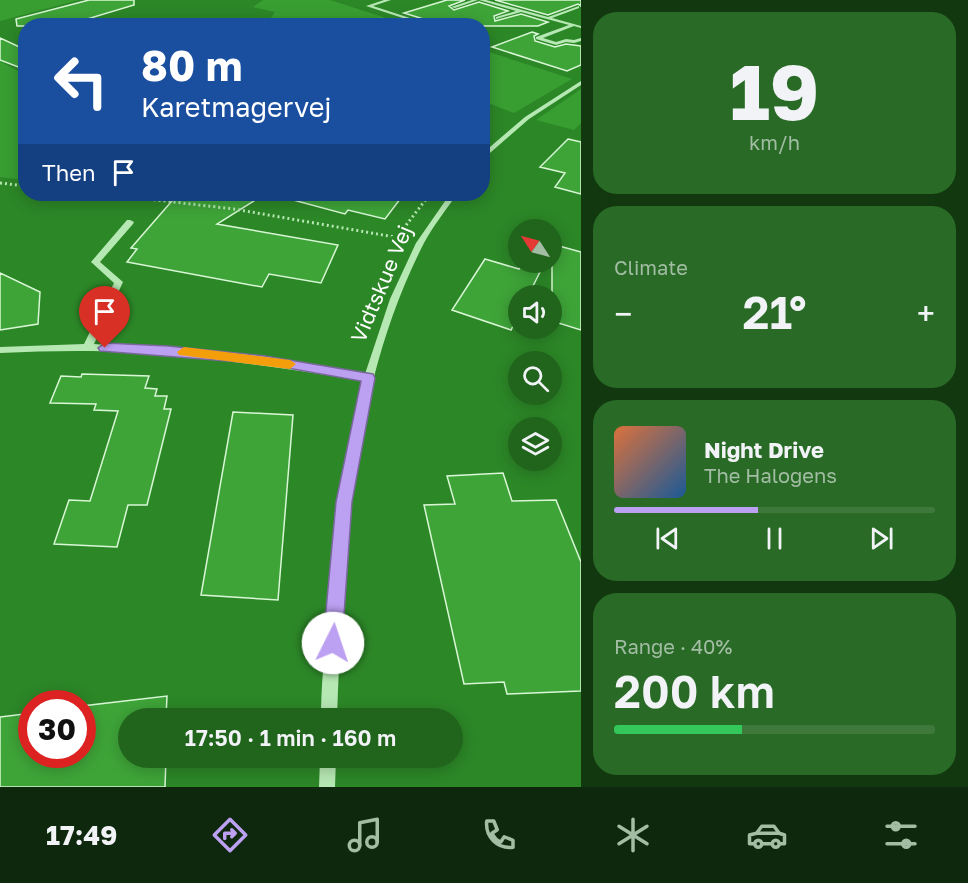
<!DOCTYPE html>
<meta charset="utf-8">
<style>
body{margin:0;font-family:"Golos Text",sans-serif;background:#296b26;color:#f1f3f6;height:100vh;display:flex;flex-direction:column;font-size:22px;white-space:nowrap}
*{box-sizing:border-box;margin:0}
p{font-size:20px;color:#a2bda4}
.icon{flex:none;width:33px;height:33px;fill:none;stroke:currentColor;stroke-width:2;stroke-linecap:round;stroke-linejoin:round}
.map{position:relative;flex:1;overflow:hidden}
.drawer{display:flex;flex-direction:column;gap:12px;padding:12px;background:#123810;width:387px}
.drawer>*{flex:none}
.banner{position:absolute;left:18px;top:18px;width:472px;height:183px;border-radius:24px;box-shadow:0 3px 15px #0003;background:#1a4fa0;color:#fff;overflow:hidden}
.needle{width:39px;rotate:306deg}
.buttons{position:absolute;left:508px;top:219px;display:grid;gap:12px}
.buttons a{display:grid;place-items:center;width:54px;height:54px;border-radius:50%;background:#21651d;box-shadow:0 3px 15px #0003;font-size:30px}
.speed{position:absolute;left:18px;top:690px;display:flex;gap:12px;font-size:30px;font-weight:700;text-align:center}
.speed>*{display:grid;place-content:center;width:78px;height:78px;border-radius:50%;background:#21651d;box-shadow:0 3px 15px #0003;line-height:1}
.speed .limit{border:9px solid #d22;background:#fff;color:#111}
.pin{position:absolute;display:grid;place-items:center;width:51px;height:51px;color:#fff;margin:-62px -26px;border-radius:50% 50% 50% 0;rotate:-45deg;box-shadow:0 0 6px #0007}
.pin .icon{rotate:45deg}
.me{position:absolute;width:66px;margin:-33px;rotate:4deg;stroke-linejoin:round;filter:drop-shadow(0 0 4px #0008)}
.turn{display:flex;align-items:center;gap:21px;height:126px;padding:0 24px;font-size:27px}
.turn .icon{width:78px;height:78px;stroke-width:2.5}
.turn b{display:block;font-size:42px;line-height:51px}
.then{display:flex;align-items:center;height:57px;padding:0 24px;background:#0003;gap:12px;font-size:22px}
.big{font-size:45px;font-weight:600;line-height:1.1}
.drawer .card{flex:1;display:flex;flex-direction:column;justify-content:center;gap:9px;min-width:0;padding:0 21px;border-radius:24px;background:#296b26}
.drawer .dial{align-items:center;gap:0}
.dial b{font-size:78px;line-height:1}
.song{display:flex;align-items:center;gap:18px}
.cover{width:72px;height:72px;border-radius:9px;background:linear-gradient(135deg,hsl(20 70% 55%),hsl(210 70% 35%))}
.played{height:6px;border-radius:3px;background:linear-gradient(90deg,#bca0f2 45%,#3e793b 45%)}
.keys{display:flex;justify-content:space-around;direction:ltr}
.heat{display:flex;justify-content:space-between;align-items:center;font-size:33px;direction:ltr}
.charge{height:9px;border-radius:4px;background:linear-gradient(90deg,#34c759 40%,#3e793b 0)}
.trip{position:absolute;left:118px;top:708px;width:345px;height:60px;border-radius:30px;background:#21651d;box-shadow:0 3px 15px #0003;font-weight:600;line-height:60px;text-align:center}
.dock{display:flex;height:96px;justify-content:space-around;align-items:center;background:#0d280c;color:#a2bda4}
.dock .icon{width:42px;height:42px}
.dock .active{color:#bca0f2}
.dock b{font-size:27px;color:#f1f3f6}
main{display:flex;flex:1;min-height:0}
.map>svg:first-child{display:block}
.green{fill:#389e32}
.building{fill:#3ea438;stroke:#d9f7d6;stroke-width:1.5}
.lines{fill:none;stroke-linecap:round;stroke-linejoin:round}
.path{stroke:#b6e8b3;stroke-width:3;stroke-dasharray:2 3;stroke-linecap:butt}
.minor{fill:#b6e8b3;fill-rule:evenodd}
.route{fill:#bca0f2;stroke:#7a689d;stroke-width:1.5}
.slow{fill:#f59e0b}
.labels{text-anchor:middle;stroke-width:6;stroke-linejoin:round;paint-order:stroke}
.street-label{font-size:21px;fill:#fff;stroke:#2c8727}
</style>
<main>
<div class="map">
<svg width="581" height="787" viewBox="0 0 581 787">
<rect width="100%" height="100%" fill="#2c8727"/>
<path class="green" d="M0,0H79L0,21Z
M263,0H330L408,25H266L275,12L253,7Z
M483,50L572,79L514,113L483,101Z
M0,61L25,75V180L0,177Z
M581,89V123L574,130L536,120Z"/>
<path class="building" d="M89,0H134V5L64,26H17L16,19Z
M447,0H465L449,6L454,10L479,2L508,11L494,16L495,21L521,14L548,22L538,26H446L404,13Z
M495,0H581V6L578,4L548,15Z
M532,32L538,34L534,36L535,41L555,47L566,44L581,46V65L567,71L492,47Z
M0,38L26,50V70L0,60Z
M568,139L581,142V194L555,187L565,173L540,167Z
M178,194H265L217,224L338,245L321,283L269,274L262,287L127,262L137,249L131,248Z
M294,194H404L385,219L348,210L345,214L293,200Z
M552,244L581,252V330L552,321Z
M485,259L519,269L523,262H545L528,296H519V314L511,330L452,310Z
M0,273L40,292L38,324L0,330Z
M82,374L149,376L145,388L157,389L155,396H167L164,409H171L147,505H128L117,547L54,544L69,500L90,501L118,411L94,410L96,404L50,403L61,376L81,377Z
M233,412L293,415L278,600L201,595Z
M503,473L512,501L556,500L581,562V691L507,694L504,682L464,684L424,505L455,504L447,476Z
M167,696L166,718H129V758H166L165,787H0V717L32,713V754H82V706Z"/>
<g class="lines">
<path class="path" d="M0,183L26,186
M104,194L234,209L406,239
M397,237L430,194"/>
<path class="minor" d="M384,0H391L373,6L413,19L409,20L366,6Z
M472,0H478L455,8L451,7Z
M479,0H486L548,17L579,6V8L552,18L581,26V28L574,26L543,38L556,42L566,39L574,40L581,38V41L574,43L566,42L556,45L536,39V37L569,25L521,12L496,19V17L516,11Z
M581,81V85L529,119L483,159V153L525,117Z
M450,194H457C446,210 433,226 424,243C349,389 343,558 337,718H321C321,688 324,657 327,627C332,544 342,461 363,381C290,369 216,358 141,353C94,350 47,351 0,353V347L84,344L114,283L91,262L127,220H130L134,222L133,224L100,262L123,282L94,344C185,348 275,359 365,374L390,299L416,243Z
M320,758H336L335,787H319Z"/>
</g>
<path class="route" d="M105,343L168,346L265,356L373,374L375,378L352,502L342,643L340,650L333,652L326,650L323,643L336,502L361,381L265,364L100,351L98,348Z"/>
<path class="slow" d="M184,347L290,360L296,364L290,369L179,355L177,352Z"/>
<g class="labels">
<g class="street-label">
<text transform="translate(382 284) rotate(-67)" y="7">Vidtskue Vej</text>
</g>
</g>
</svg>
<div class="buttons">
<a><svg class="needle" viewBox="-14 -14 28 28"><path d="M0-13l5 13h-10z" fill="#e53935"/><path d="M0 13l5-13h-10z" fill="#a2bda4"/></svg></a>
<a><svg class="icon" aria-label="sound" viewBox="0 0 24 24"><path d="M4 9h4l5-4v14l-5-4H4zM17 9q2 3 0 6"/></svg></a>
<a><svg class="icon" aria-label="search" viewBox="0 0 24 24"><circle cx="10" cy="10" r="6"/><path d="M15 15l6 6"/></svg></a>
<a><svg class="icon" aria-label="layers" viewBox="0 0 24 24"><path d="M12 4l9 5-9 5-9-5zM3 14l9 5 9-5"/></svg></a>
</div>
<div class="speed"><div class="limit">30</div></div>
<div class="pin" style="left:105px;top:348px;background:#d93025"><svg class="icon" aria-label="arrive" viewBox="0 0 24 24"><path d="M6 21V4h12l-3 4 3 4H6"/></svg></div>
<svg class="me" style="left:333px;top:643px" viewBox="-20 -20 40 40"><circle r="19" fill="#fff"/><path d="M0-13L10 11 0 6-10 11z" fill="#bca0f2"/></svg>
<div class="trip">17:50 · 1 min · 160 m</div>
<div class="banner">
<div class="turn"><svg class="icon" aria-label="left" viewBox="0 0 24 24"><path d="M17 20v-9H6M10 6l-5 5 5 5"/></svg><div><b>80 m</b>Karetmagervej</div></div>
<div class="then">Then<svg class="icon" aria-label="arrive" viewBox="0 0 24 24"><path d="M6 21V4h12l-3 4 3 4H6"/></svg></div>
</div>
</div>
<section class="drawer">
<div class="card dial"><b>19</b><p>km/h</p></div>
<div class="card"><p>Climate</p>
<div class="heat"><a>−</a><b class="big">21°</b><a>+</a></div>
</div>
<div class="card">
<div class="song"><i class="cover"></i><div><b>Night Drive</b><p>The Halogens</p></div></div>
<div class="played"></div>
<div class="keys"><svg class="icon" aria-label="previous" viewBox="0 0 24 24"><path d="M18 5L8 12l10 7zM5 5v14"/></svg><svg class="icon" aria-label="pause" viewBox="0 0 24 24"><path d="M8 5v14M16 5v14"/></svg><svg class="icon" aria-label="next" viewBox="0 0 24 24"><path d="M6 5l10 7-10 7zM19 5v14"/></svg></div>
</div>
<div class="card"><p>Range · 40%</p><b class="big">200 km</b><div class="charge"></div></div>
</section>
</main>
<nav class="dock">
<b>17:49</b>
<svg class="icon active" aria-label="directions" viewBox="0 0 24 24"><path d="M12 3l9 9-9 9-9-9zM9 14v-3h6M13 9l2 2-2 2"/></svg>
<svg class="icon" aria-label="music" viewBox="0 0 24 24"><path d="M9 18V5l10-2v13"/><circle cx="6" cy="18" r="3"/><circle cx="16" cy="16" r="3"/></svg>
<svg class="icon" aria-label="phone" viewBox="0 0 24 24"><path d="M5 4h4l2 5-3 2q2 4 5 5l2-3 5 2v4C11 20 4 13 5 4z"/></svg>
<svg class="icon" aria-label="climate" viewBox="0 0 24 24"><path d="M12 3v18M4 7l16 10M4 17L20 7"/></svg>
<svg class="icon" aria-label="car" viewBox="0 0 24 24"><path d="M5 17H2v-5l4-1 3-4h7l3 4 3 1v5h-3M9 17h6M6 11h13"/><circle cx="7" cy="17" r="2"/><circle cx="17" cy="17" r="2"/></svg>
<svg class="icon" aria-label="filters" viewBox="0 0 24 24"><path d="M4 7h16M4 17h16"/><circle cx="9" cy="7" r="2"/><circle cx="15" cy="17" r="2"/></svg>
</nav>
